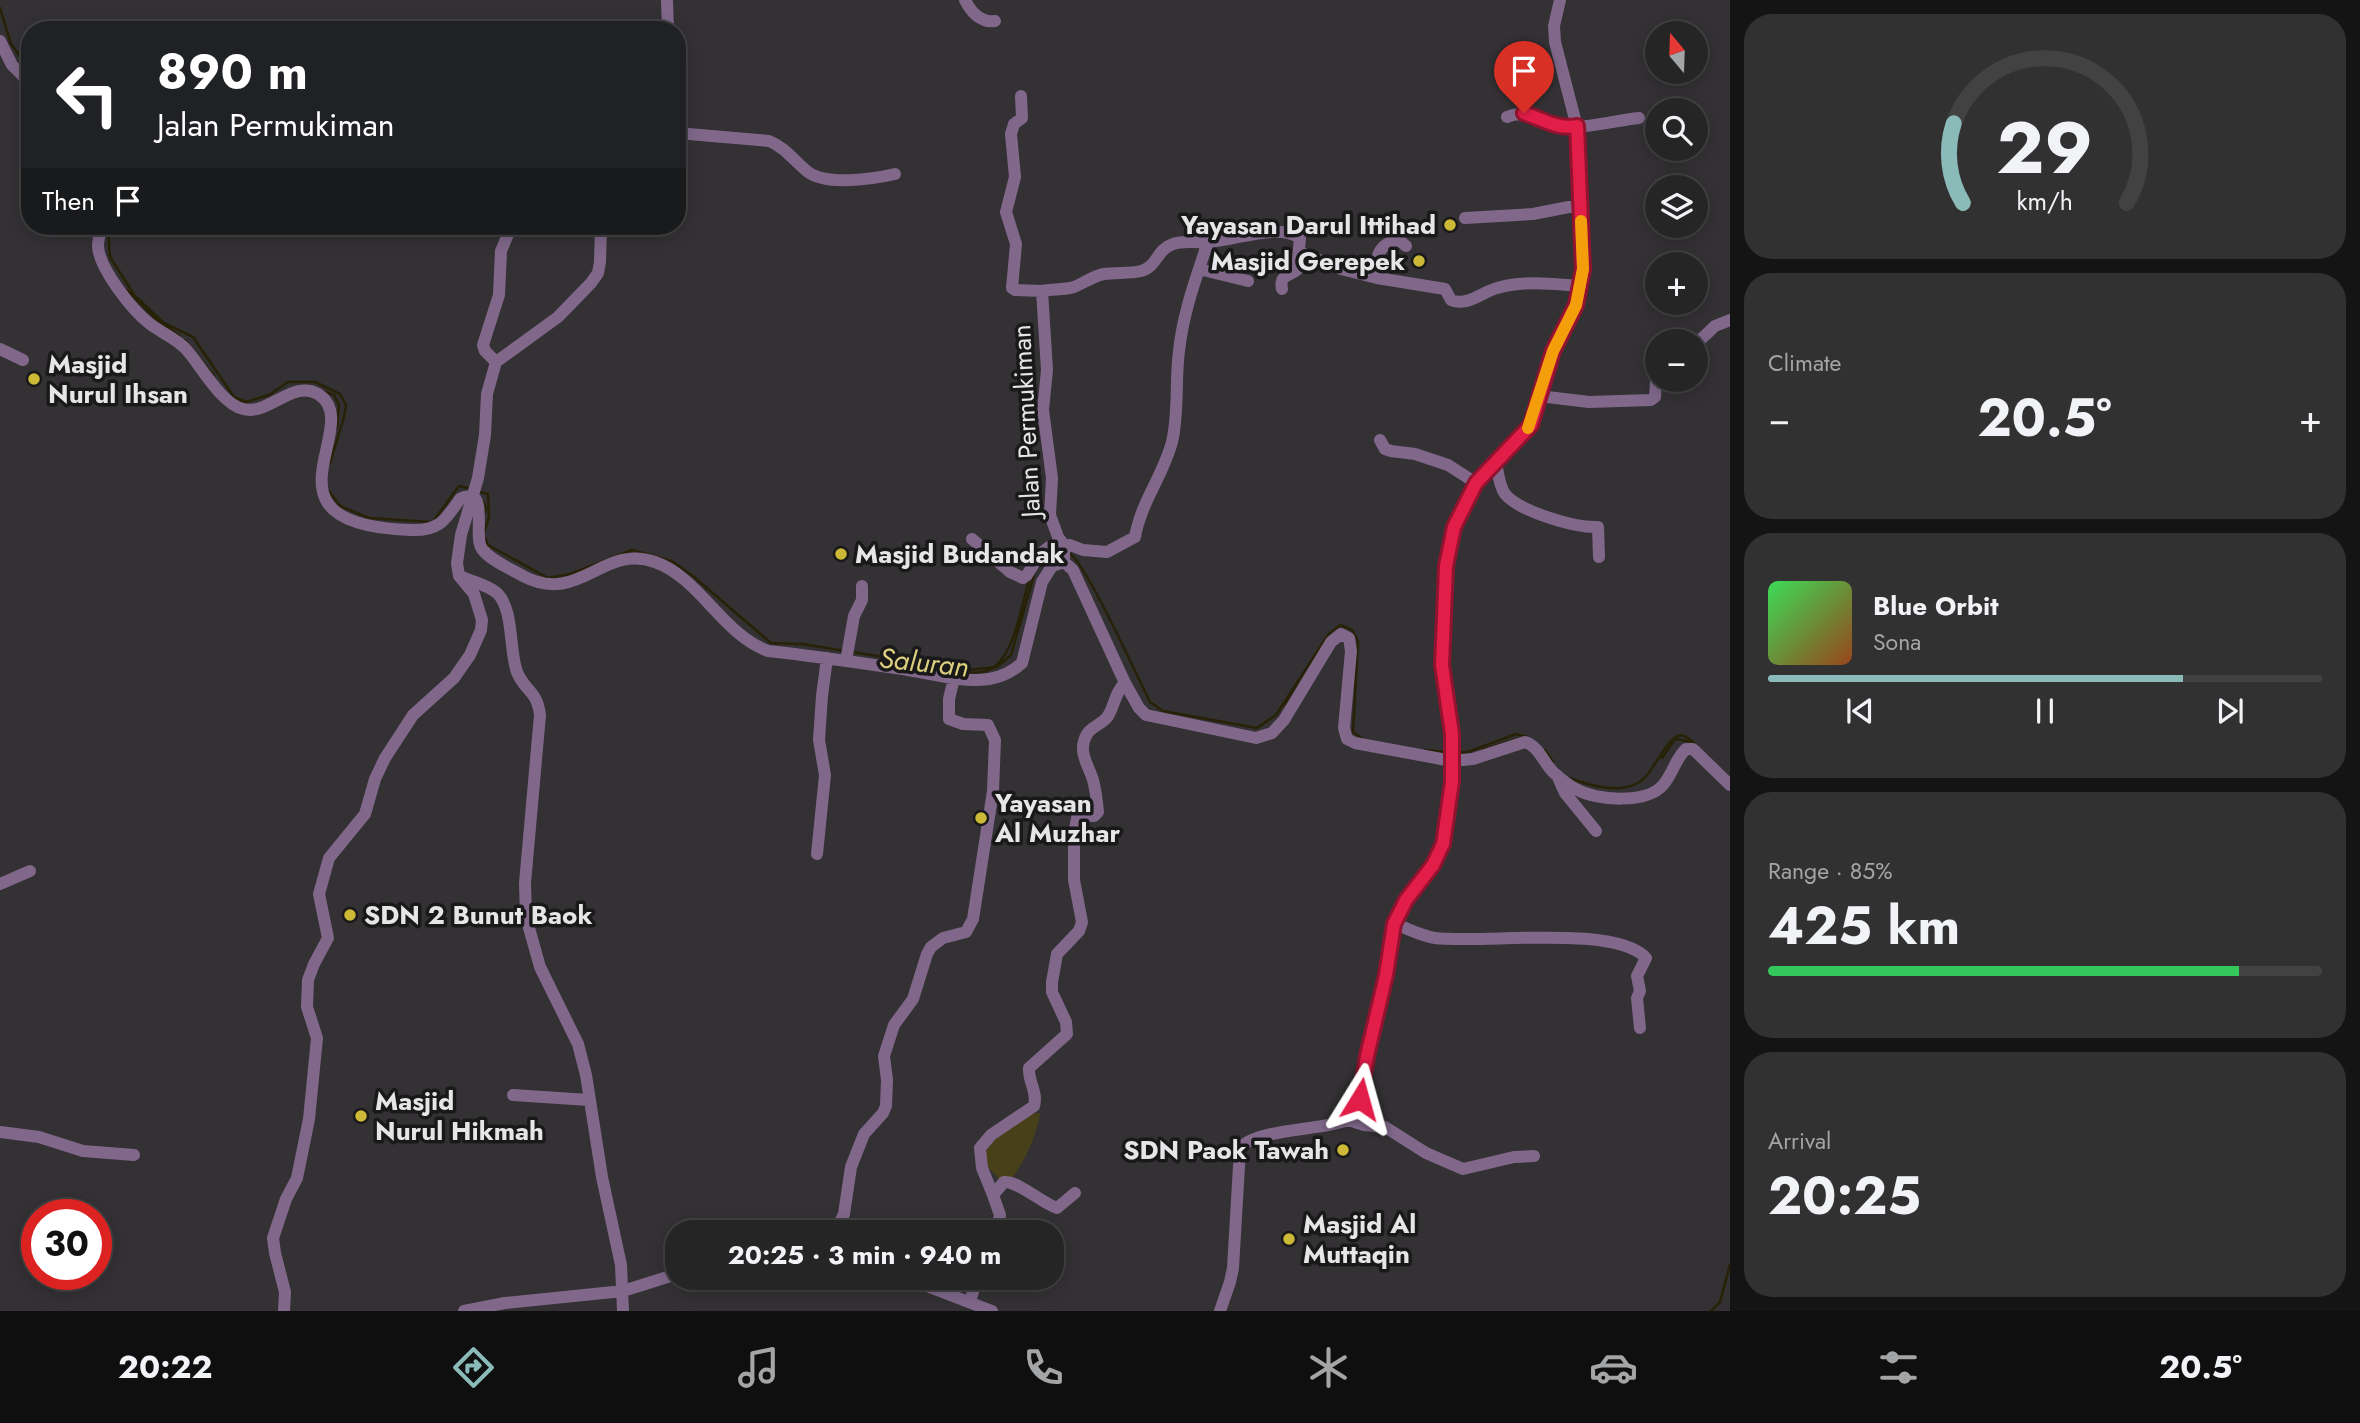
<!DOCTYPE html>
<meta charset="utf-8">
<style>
body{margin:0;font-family:Jost,sans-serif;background:#323132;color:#f1f3f6;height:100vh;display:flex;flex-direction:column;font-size:26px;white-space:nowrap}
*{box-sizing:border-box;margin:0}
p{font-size:23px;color:#a4a5a7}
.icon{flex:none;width:38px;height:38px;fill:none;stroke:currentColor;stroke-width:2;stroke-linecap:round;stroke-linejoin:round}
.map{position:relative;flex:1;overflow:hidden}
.sheet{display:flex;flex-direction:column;gap:14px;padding:14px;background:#151415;width:630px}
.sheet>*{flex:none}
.top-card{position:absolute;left:21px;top:21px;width:665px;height:214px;border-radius:28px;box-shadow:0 4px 18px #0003,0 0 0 2px #424243;background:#202124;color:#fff;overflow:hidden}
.needle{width:46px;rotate:341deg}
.fabs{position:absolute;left:1645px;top:21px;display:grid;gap:14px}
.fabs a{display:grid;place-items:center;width:63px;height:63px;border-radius:50%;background:#262526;box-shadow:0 4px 18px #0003,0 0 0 2px #424243;font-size:35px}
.speed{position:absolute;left:21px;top:1199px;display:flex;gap:14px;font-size:35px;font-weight:700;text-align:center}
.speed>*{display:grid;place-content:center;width:91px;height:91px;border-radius:50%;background:#262526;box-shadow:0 4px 18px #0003,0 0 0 2px #424243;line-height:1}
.speed .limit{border:10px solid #d22;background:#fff;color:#111}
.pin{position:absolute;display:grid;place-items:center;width:60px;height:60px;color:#fff;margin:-72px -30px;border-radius:50% 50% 50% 0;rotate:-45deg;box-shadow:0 0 7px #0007}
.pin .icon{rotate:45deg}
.me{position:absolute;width:77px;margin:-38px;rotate:8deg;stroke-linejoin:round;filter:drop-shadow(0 0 5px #0008)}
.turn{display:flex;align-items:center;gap:24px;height:147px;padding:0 21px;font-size:32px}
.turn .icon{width:91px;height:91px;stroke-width:2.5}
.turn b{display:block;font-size:49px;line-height:60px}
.then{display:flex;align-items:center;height:66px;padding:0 21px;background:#0003;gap:14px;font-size:26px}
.big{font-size:52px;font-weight:700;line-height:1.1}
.sheet .widget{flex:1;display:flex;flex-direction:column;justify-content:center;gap:10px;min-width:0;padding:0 24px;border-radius:28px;background:#323132}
.sheet .dial{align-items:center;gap:0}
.dial svg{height:182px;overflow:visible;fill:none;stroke:#424243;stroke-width:7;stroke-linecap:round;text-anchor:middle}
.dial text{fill:#f1f3f6;stroke:none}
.song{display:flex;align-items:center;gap:21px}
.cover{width:84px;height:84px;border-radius:10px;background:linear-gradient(135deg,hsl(130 70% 55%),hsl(20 70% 35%))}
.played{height:7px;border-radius:4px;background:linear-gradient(90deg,#8bbbb9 75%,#424243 75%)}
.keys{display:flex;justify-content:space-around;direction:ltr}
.heat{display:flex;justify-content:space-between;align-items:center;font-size:38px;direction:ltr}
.charge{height:10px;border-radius:5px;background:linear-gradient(90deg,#34c759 85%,#424243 0)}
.trip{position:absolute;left:665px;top:1220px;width:399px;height:70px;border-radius:28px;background:#262526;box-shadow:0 4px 18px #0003,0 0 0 2px #424243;font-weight:700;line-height:70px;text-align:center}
.dock{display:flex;height:112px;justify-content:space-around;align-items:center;background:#0f0f0f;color:#a4a5a7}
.dock .icon{width:49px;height:49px}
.dock .active{color:#8bbbb9}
.dock b{font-size:32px;color:#f1f3f6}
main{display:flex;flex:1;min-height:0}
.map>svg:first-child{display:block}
.green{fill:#474019}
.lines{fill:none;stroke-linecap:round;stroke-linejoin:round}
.stream{stroke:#272206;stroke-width:2.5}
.minor{stroke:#81688b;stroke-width:12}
.route-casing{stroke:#92132f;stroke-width:18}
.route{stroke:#e11d48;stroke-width:12}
.slow{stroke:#f59e0b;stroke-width:12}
.poi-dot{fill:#cdb938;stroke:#1a191a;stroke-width:2.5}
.labels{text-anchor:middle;stroke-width:7;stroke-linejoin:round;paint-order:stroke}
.poi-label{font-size:26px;font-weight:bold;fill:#e6e5e7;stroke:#1a191a;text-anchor:start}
.street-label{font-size:26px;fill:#e6e5e7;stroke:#1a191a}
.water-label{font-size:28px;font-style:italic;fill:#dccf7e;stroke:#1a191a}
</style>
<main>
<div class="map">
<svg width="1730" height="1311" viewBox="0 0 1730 1311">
<rect width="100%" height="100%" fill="#333133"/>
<path class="green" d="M1040,1113C1038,1133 1022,1168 1008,1183L1002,1182L984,1163L987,1144L1033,1114Z"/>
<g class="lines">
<path class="stream" d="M0,8L11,44L30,70
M110,226L108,229L110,257L135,296L164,323L193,337L234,397L246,402L269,395L288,382H315L340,394L346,405L344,417L330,463
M127,290L157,320L180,336
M185,340L214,376
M320,390L334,395L339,405L337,428
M328,490L340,506L369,518L430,522
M477,491L488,494L489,517L484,532
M483,501L486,509L484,514
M435,519L459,486L471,489
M485,538L488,545L548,578L570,574L632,550L672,561L694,577L771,643L802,644L845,651
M1069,553C1085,561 1138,678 1150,702L1163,711L1257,728L1276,715L1328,635L1340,625L1352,630L1358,641L1353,732L1363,739
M1046,557L1060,556
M852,652L968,670L997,667L1011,655L1034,575
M932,668C948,670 976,677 991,669C1015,655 1021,606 1029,581
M1285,704L1299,680
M1425,750L1446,752
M1482,750L1526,736
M1545,750L1553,762
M1457,752H1468L1516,734L1523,736
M1662,758L1675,739L1687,741L1693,745
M1569,778C1589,785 1618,794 1638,783C1655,774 1668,730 1684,736C1689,738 1694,743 1697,746
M1711,1311L1720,1302L1730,1265"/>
<path class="minor" d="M667,0L668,30
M965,0C971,12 981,23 995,21
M0,41L12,65L30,83
M1021,96L1022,118L1014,124L1011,134L1015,177L1006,212L1016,244L1012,288L1015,290L1042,291L1047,370L1043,410L1052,478L1050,515L1058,537L1064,545V562
M1507,117C1527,108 1545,124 1566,127C1583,129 1619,120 1639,118
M677,133L769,141C785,147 795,162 808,172C827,186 873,179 895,174
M1465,218L1533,214L1579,205
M102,226C100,233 98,239 98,246C99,269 133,311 150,324C162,333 175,338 185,348C200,364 221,404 243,409C268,416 293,379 318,394C368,425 248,525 411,530C440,531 445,520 460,499C491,484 472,536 482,549C491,561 511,569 523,576C579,606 603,543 655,562C700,578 722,634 768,651C815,656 861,663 908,670C934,674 962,683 989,679C1002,677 1012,672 1022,663L1042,582L1052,566L1064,562L1073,570L1125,683L1139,708L1146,715L1256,738L1272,733L1284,720L1331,642L1341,634L1349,638L1351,651L1344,728L1347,739L1355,743L1452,761L1473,759L1525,742C1539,746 1544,764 1554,773C1561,779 1568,785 1576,789C1596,801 1647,804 1663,785C1673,774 1675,759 1686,749H1693L1730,785
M1300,252L1341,269L1377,278L1445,289L1451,300C1467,307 1482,292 1497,288C1523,280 1554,284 1580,286
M1199,269L1248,281
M1377,278C1375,258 1377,244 1399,240L1406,246
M1042,291C1053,289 1064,290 1074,287C1084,283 1093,276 1104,274C1116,272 1129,274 1141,271C1157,267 1157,249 1173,244C1184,240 1194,243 1205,242C1232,242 1277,222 1300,238L1297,270C1289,276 1279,275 1282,289
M1696,344L1715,326L1730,320
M0,349L23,360
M496,362L485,351L483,345L499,295L501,251L509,232
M1539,396L1589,402L1651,400L1655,397L1657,368
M1380,440L1385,449L1391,451L1415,454L1448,465L1476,483
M1496,462C1498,472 1499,486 1505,494C1520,512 1576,528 1598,527L1599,557
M972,539L1010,572L1023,578L1027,575L1039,555L1049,547L1070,545L1083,550L1107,552L1135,537C1141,502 1163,476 1172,442C1179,413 1175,381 1179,351C1183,313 1196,278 1208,242
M462,577C473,582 488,585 497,593C514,609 509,651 517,672C525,692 537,690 540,715L525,883L526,917L540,967L578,1044L586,1075L602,1177L621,1265L623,1311
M846,661L854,616L862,600V586
M1557,775L1565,793L1596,831
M817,854L825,775L819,740L822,696L827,658
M0,884L30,871
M1394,924C1407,928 1421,936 1435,938C1482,944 1614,924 1646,958L1637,976L1640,991L1637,998L1640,1028
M513,1095L589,1100
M1349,1120L1364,1125L1385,1127L1426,1153L1463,1169L1514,1157L1534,1156
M0,1132L39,1137L83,1151L134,1155
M993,1195L982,1168L980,1148L991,1135L1034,1106C1038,1092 1028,1082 1029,1068L1067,1034L1066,1022L1052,992V982L1057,954L1079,931L1082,922L1074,880V835L1077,818L1081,815L1094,816L1098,812C1097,801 1096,791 1093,780C1088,764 1077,751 1087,734C1092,726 1103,724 1108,716C1115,705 1115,692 1125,683
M806,1232H835
M835,1232L844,1214L851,1167L864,1134L883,1113L886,1106L887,1080L884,1056L894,1025L913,999L927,954L931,947L943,938L966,932L973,919L993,791L995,740L988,725L963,724L949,719V699L954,678
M996,1232L1000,1215L993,1195L1004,1182C1019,1181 1041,1203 1057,1208L1075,1193
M906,1278L992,1311
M970,1302L977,1278
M284,1311L285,1292L275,1253L273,1238L286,1199L297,1178L309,1119L317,1038L307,1007L308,980L314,964L328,938L319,894L329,858L365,814L375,779L385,758L413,715L454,678L470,655L481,630L482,620L474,594L459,576L457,563L461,535L478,478L485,435L487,394L496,362L558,317L591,283L598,273L600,262L601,226
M464,1311L505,1303L623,1291L677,1274
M1220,1311L1230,1282L1233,1268L1240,1149C1253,1128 1327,1131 1353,1118L1359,1108L1367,1056L1386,975L1394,924L1406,900L1433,865L1443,844L1452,782V734L1442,665L1446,566L1454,527L1476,483L1530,425L1553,351L1576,305L1583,269L1578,197V131L1555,42L1554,26L1560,0"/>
</g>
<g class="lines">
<defs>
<path id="route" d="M1360,1099L1367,1056L1386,975L1394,924L1406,900L1433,865L1443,844L1452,782V734L1442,665L1446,566L1454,527L1476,483L1531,425L1553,351L1576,305L1583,269L1577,126C1559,130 1541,119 1524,113"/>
</defs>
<use href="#route" class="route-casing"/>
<use href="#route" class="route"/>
<path class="slow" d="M1528,428L1553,351L1576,305L1583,269L1581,221"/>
</g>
<g class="poi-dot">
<circle cx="1450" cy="225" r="7"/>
<circle cx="1419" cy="261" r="7"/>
<circle cx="34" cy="379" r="7"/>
<circle cx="841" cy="554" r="7"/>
<circle cx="981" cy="818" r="7"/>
<circle cx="350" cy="915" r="7"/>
<circle cx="361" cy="1116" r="7"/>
<circle cx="1343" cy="1150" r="7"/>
<circle cx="1289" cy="1239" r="7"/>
</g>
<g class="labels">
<g class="poi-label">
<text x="1436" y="234" text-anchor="end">Yayasan Darul Ittihad</text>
<text x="1405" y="270" text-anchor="end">Masjid Gerepek</text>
<text x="48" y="373">Masjid<tspan x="48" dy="30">Nurul Ihsan</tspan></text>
<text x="855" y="563">Masjid Budandak</text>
<text x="995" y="812">Yayasan<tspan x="995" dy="30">Al Muzhar</tspan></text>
<text x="364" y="924">SDN 2 Bunut Baok</text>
<text x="375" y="1110">Masjid<tspan x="375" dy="30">Nurul Hikmah</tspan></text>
<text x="1329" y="1159" text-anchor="end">SDN Paok Tawah</text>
<text x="1303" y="1233">Masjid Al<tspan x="1303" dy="30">Muttaqin</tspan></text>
</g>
<g class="street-label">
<text transform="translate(1026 421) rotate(-93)" y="9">Jalan Permukiman</text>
</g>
<g class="water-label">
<text transform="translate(924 662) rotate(6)" y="10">Saluran</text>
</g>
</g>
</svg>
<div class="fabs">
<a><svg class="needle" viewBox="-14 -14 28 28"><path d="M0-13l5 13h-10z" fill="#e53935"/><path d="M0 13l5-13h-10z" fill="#a4a5a7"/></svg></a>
<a><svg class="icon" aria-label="search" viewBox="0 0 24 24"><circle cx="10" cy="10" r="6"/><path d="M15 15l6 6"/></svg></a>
<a><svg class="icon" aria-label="layers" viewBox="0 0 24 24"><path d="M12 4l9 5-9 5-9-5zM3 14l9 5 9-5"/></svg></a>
<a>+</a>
<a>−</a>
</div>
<div class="speed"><div class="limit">30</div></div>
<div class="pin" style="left:1524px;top:113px;background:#d93025"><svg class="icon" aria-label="arrive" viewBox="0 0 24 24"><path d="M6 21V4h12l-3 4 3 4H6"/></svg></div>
<svg class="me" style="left:1360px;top:1099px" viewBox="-20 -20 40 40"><path d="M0-17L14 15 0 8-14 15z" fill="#e11d48" stroke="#fff" stroke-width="4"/></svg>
<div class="trip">20:25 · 3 min · 940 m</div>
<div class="top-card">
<div class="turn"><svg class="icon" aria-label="left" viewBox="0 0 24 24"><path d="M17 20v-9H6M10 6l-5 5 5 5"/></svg><div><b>890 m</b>Jalan Permukiman</div></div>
<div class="then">Then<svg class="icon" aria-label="arrive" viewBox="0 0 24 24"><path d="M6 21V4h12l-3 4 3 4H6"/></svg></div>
</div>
</div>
<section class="sheet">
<div class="widget dial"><svg viewBox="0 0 100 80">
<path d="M14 69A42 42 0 1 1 86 69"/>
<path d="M14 69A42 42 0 0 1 10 34" stroke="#8bbbb9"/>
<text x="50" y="56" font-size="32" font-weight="700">29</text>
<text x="50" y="72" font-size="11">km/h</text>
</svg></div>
<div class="widget"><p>Climate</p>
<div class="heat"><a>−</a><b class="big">20.5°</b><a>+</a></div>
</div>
<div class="widget">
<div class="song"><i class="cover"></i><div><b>Blue Orbit</b><p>Sona</p></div></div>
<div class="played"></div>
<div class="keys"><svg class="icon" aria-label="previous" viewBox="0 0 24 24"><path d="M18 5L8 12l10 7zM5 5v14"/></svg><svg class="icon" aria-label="pause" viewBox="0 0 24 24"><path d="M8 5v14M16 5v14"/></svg><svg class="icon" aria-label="next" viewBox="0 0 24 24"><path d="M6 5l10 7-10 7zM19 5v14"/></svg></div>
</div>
<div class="widget"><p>Range · 85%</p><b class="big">425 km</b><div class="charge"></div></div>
<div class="widget"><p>Arrival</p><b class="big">20:25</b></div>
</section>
</main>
<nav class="dock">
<b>20:22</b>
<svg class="icon active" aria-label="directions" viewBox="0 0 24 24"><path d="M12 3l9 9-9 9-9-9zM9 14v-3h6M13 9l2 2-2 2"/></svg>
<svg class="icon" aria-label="music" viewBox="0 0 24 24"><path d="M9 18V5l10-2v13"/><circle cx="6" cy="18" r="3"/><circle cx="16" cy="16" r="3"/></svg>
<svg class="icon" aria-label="phone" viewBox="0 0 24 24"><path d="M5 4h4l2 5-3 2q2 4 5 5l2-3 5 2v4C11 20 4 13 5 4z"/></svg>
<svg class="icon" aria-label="climate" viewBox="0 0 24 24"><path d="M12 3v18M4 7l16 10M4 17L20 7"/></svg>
<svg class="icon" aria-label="car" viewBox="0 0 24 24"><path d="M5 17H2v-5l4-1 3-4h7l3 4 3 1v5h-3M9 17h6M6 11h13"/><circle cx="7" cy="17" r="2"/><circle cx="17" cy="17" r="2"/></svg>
<svg class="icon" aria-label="filters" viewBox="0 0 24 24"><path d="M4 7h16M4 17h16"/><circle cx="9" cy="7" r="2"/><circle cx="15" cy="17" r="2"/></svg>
<b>20.5°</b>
</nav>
